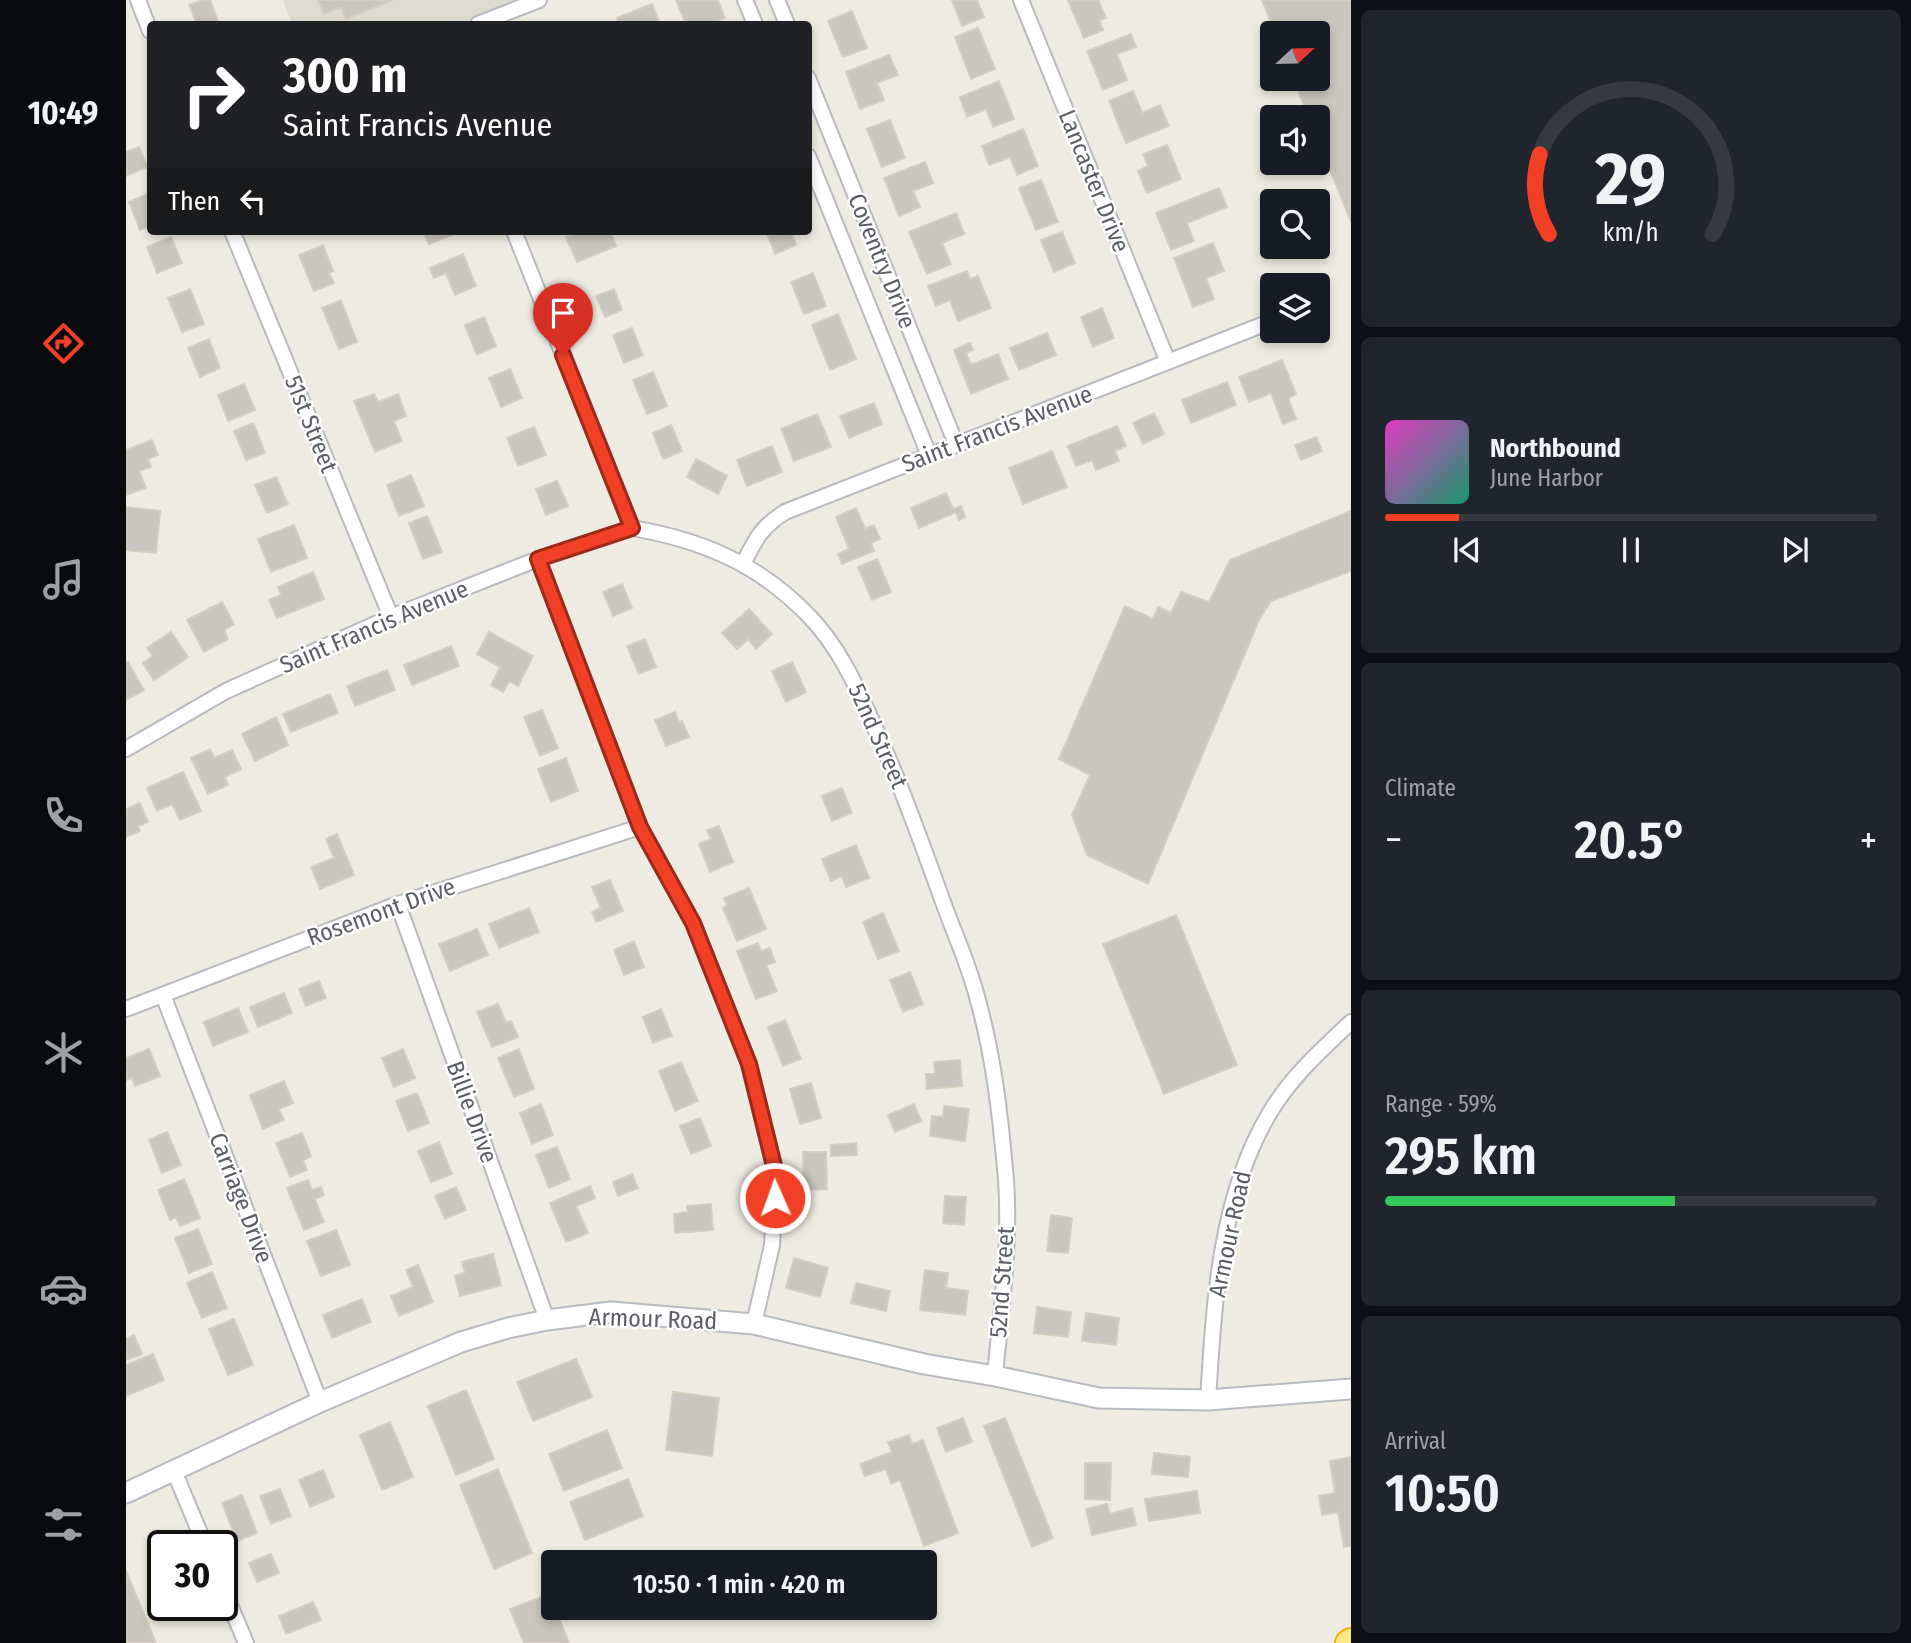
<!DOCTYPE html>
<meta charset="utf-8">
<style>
body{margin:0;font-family:"Fira Sans Condensed",sans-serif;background:#20242c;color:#f1f3f6;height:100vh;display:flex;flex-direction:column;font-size:26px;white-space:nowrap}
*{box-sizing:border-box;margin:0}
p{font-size:23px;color:#9ea1a6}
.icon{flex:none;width:38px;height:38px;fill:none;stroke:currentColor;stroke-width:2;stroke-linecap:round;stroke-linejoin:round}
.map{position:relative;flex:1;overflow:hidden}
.panel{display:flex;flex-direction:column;gap:10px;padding:10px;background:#0d0f14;width:560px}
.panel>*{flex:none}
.banner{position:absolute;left:21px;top:21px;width:665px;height:214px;border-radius:7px;box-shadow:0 4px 10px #0003;background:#202124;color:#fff;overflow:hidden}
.needle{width:46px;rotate:68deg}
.controls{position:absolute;left:1134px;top:21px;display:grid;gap:14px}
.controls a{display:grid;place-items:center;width:70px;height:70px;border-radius:7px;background:#171b24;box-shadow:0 4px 10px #0003;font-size:35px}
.speed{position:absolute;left:21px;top:1530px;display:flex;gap:14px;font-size:35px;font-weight:700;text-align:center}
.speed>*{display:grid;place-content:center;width:91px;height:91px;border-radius:50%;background:#171b24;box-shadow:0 4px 10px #0003;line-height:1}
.speed .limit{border:4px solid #111;border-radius:10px;background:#fff;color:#111}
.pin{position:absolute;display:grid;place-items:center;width:60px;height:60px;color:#fff;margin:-72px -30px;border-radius:50% 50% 50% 0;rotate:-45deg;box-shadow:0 0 7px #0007}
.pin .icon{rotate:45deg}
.me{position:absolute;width:77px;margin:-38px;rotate:358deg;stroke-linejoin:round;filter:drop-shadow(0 0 5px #0008)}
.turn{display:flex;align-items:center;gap:24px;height:147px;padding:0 21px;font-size:32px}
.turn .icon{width:91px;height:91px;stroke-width:2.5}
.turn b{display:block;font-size:49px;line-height:60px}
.then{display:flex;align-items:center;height:66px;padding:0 21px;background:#0003;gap:14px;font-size:26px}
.big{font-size:52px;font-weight:600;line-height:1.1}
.panel .tile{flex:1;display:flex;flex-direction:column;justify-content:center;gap:10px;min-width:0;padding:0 24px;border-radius:10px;background:#20242c}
.panel .dial{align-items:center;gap:0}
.dial svg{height:182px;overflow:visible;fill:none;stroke:#363941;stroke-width:7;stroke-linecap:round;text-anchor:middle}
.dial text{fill:#f1f3f6;stroke:none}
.song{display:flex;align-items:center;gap:21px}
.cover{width:84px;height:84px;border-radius:10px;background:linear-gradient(135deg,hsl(310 70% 55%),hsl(160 70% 35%))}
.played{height:7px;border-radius:4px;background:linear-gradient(90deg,#f14025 15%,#363941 15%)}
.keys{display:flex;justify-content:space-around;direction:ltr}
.heat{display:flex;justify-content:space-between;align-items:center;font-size:38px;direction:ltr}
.charge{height:10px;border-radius:5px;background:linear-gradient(90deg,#34c759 59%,#363941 0)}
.trip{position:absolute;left:415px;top:1550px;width:396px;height:70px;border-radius:7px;background:#171b24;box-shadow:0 4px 10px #0003;font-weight:600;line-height:70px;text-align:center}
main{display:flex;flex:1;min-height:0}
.tabs{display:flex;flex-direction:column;width:126px;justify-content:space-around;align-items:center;background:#090b0e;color:#9ea1a6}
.tabs .icon{width:49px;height:49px}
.tabs .current{color:#f14025}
.tabs b{font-size:32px;color:#f1f3f6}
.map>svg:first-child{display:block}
.education{fill:#dedbd1}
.building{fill:#c9c6bf;stroke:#d3cec0;stroke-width:2}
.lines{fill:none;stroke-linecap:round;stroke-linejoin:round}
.street-casing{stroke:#b7babf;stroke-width:18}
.secondary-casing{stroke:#b8bbc1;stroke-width:23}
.highway-casing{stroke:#f0b200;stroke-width:28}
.street{stroke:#fff;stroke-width:14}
.secondary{stroke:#fff;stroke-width:19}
.highway{stroke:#ffe788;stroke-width:24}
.route-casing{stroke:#9d2a18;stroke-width:18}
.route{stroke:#f14025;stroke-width:12}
.labels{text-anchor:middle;stroke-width:5;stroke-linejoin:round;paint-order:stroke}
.street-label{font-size:24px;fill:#5a5e64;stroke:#fff}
</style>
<main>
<nav class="tabs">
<b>10:49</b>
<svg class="icon current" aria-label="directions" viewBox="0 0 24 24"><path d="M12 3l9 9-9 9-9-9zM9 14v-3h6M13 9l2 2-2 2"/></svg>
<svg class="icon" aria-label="music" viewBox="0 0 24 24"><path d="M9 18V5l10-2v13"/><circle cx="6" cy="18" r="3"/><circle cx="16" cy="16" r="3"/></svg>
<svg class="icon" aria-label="phone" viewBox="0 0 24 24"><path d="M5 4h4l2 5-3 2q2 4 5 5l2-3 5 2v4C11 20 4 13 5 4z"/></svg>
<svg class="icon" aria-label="climate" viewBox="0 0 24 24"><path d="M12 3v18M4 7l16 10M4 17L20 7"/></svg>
<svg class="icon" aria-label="car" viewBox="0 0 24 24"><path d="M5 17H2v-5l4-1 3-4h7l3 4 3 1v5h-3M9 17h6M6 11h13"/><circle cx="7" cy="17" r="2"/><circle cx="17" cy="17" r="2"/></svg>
<svg class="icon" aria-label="filters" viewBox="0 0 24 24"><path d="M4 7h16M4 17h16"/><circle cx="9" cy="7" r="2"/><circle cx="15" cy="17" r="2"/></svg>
</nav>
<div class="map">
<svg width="1225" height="1643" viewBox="0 0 1225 1643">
<rect width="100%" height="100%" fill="#eeece2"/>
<path class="education" d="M157,0H393L332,24H166Z"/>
<path class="building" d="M77,0H84L93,24H71L63,5Z
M192,0H267L220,19L215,7L198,14Z
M550,0H592L599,18L583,24H560Z
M826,0H851L858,17L836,26Z
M942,0H972L980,18L973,20L977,30L958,38Z
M1136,0H1225V222L1192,140V117H1183L1167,79H1192V33H1149Z
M526,4L534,24H494L491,18Z
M726,11L741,48L717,57L702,21Z
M852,28L869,69L845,79L829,37Z
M1005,34L1010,47L991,54L1001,80L977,90L961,51Z
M763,55L772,75L751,83L758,100L734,109L720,72Z
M873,81L888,119L867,127L860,109L841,117L834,97Z
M1007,91L1016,113L1034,105L1043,126L1000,143L983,101Z
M764,120L779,158L756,167L741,129Z
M897,129L912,166L891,175L884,157L863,165L856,146Z
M1041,145L1055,179L1021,193L1012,171L1022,166L1017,154Z
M13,147L21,167L0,176V152Z
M799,162L807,183L787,191L794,207L773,216L758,178Z
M915,180L932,222L910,230L893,188Z
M1093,188L1101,207L1061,223L1068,241L1045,250L1030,213Z
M24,193V225L14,230L3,202Z
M830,213L838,234L816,243L825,264L801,274L783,232Z
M297,231H328L329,234L303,244Z
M454,231H484L490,246L451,262L440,237Z
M640,231H665L670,245L649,254Z
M936,232L949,263L928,272L915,240Z
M45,237L56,263L31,273L21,247Z
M1087,243L1098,271L1080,278L1088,299L1067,307L1048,258Z
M197,245L207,271L203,273L208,283L188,291L173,255Z
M337,254L350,286L329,295L320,273L308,278L304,268Z
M841,271L844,279L852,276L865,308L832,321L824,300L810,306L802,286Z
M687,273L700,306L678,314L665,282Z
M64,289L78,324L56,332L42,298Z
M488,289L496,310L479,317L470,296Z
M215,300L231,342L213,349L196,308Z
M976,308L988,338L967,347L955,317Z
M712,314L730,359L704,370L686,325Z
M358,317L370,346L351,355L339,325Z
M506,328L517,355L498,363L487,335Z
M921,333L930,355L893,370L884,348Z
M83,339L94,368L74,377L62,348Z
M844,343L847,350L840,353L845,365L872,354L882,379L845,394L828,350Z
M1156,360L1170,394L1162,398L1170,419L1157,424L1145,393L1123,402L1113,377Z
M384,369L396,398L375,407L363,378Z
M527,372L541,406L521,414L507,380Z
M1101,382L1110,405L1065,423L1056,400Z
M118,384L129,410L102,421L92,395Z
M248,394L252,402L272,394L280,416L268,421L276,441L249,452L228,401Z
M748,403L756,424L723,438L714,416Z
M1028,413L1038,434L1017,444L1007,423Z
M691,414L705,447L668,461L655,429Z
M127,423L139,453L120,460L108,431Z
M545,425L556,451L537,459L527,433Z
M991,426L1000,446L989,451L993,461L970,470L966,460L950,466L942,446Z
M408,427L420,455L392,466L381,438Z
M1190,437L1196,451L1175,460L1169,445Z
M26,440L32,455L22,459L25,467L13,471L20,488L0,495V450Z
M646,446L656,472L621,486L611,460Z
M926,451L941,487L897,504L883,468Z
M570,459L601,476L592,494L561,477Z
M285,475L298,506L273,516L261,485Z
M150,477L162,504L141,513L129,485Z
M431,481L442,506L420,515L410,489Z
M820,493L827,509L835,506L839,517L833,520L830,512L793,528L785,508Z
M0,507L34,511L30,553L0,550Z
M730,508L739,529L748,525L754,539L745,543L748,551L716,564L712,554L723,549L710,517Z
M1225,511V571L1145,601L1133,620L1022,884L961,855L946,815L964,775L933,759L999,606L1027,619L1032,607L1045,613L1055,592L1083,602L1104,560Z
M301,516L316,552L297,559L283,523Z
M168,525L181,558L145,572L132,539Z
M751,559L765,592L746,600L732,567Z
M187,572L198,599L151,618L143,600L155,595L152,587Z
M496,584L506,608L487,616L477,592Z
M96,602L108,624L98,630L102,639L78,652L61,620Z
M623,609L646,634L630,649L622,639L611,649L596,633Z
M45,632L62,657L28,680L17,663L27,656L21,648Z
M363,632L407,656L392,686L383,681L377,692L365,685L374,667L351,654Z
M519,639L530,667L513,674L501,646Z
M325,646L333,666L286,685L278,665Z
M2,662L18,690L0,700V663Z
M666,662L680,692L660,702L646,671Z
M261,670L269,690L229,706L221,686Z
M204,694L212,713L165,732L157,714Z
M416,710L432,748L414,756L398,717Z
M549,712L553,722L556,721L563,737L540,746L529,720Z
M150,717L162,745L129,761L116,734Z
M84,749L88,758L106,750L115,769L99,777L102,785L82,794L65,758Z
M440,758L452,791L425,802L412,769Z
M57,772L75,811L54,820L46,804L31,811L21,788Z
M716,788L726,813L706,821L696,796Z
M14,803L22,822L12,826L14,831L0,837V809Z
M593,826L607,862L584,872L573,844L585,839L581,830Z
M211,834L228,875L194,889L185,867L208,858L200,839Z
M730,845L743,878L720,887L716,876L705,881L696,859Z
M484,880L497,911L470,922L466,912L475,908L466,887Z
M623,888L640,929L611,941L597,908L601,906L598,898Z
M403,908L413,932L373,948L363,924Z
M757,913L773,951L752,959L737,922Z
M1050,915L1111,1065L1038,1094L977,944Z
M351,929L362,955L324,971L313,944Z
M508,941L518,967L498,975L488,950Z
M632,943L635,951L644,948L649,962L640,965L651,991L630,999L611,951Z
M784,972L797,1004L777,1012L764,980Z
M193,981L200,998L180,1006L173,989Z
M158,993L166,1013L132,1027L124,1007Z
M372,1004L380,1023L385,1021L392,1037L366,1047L351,1012Z
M112,1008L122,1032L87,1046L78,1022Z
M535,1009L546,1036L527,1043L517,1017Z
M659,1020L675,1059L657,1066L642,1027Z
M23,1049L34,1076L9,1086L6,1078L0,1080V1058Z
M277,1049L289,1078L268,1087L256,1058Z
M393,1049L408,1089L388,1097L372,1058Z
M834,1060L836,1086L801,1089L800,1074H809L808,1062Z
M555,1062L572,1101L549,1111L533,1071Z
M158,1081L167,1103L153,1109L158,1120L137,1129L124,1095Z
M685,1083L695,1118L674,1124L664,1089Z
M291,1093L303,1123L282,1131L270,1101Z
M415,1104L427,1135L406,1144L394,1113Z
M788,1104L795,1121L769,1132L762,1115Z
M818,1106L843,1109L839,1141L804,1136L806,1116L817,1117Z
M574,1118L585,1146L565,1154L554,1126Z
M41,1132L55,1165L36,1173L23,1140Z
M176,1133L185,1156L177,1160L181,1170L164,1177L150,1143Z
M313,1142L326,1174L305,1182L292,1151Z
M730,1143L731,1155L705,1156V1145Z
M431,1147L444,1179L423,1188L410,1155Z
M677,1152H700L701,1189L678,1190Z
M506,1174L512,1188L492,1196L487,1182Z
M58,1179L74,1218L54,1226L50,1217L44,1220L32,1190Z
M182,1180L186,1190L195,1187L198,1195L189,1199L198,1222L178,1230L161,1188Z
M464,1186L469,1198L450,1206L462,1233L440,1242L424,1203Z
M330,1187L340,1210L319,1219L309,1196Z
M819,1196L840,1197L838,1225L817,1223Z
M585,1204L587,1230L549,1233L548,1214L562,1212L561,1206Z
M925,1215L946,1218L942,1253L921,1251Z
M72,1229L86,1264L63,1273L49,1238Z
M210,1230L224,1265L195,1276L181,1241Z
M367,1254L375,1285L334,1296L329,1276L339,1273L336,1262Z
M668,1258L702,1268L694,1297L660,1288Z
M292,1265L307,1302L273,1316L265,1296L287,1287L280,1270Z
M799,1270L822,1273L820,1288L842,1291L839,1315L794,1310Z
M86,1272L101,1308L76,1318L61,1283Z
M730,1283L764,1291L760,1311L725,1303Z
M236,1299L245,1322L206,1338L197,1315Z
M911,1307L945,1312L942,1337L908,1333Z
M960,1313L993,1318L990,1345L956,1341Z
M108,1319L127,1365L102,1375L83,1329Z
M8,1335L16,1354L0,1360V1339Z
M27,1354L38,1380L0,1396V1365Z
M450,1359L466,1397L407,1421L391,1382Z
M340,1390L368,1459L330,1475L302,1406Z
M547,1392L593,1398L586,1456L540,1450Z
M837,1418L846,1442L820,1452L811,1428Z
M879,1418L927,1538L906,1547L858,1426Z
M264,1422L287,1477L256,1490L234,1435Z
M481,1430L496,1468L438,1491L423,1454Z
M783,1435L786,1444L797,1440L832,1533L798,1546L774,1480L765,1484L760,1469L739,1476L734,1464L766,1452L762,1442Z
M1028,1453L1064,1457L1062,1477L1026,1474Z
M1225,1457V1546L1218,1547L1212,1512L1196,1515L1193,1496L1209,1493L1204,1461Z
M959,1463H985L984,1500L959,1499Z
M372,1469L406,1553L368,1569L334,1485Z
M197,1470L208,1497L184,1507L173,1480Z
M502,1479L517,1516L459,1540L444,1502Z
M154,1489L165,1516L145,1524L134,1496Z
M1071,1491L1074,1513L1023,1521L1019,1499Z
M116,1495L131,1533L111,1541L96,1503Z
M981,1504L984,1514L1006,1508L1010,1525L966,1535L960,1509Z
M145,1554L153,1573L131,1582L123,1563Z
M0,1571L30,1643H0Z
M423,1594L427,1608H429L443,1643H398L384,1609Z
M187,1602L195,1620L160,1634L153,1616Z"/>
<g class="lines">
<defs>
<path id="street" d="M12,0L24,31
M619,0L629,24
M651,0L661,24
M895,0L1042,362
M352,24L413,0
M682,78L830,444
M682,156L803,455
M106,231L265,617
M388,231L506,528C576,540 633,564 683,616C717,651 734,695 754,739C778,792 797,847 817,902C828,933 843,965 851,997C867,1053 874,1112 879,1169C886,1238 875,1307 869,1376
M412,559L514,827L567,923L623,1064L650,1174L646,1245L628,1324
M617,564C630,539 634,528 659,512L1146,321
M0,749L100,691L265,617L412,559L506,528
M272,904L421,1320
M37,995L194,1402
M0,1009L272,904L514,827
M1082,1400C1088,1305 1093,1198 1143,1114C1164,1078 1195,1050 1225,1022
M48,1471L79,1545
M96,1586L120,1643"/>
<path id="secondary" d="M0,1493L194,1402L335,1342L382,1328L421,1320L485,1312L628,1324L798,1364L869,1376L973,1398L1082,1400L1225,1389"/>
<path id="highway" d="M1222,1643L1225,1641"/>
</defs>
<use href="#street" class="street-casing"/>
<use href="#secondary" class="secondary-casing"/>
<use href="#highway" class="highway-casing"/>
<use href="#street" class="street"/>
<use href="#secondary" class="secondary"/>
<use href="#highway" class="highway"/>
</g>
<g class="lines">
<defs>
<path id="route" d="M437,355L506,528L412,559L514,827L567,923L623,1064L650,1174L649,1198"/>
</defs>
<use href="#route" class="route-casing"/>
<use href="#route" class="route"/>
</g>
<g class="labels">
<g class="street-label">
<text transform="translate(968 181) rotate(68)" y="8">Lancaster Drive</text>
<text transform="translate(756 261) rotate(68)" y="8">Coventry Drive</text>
<text transform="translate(185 424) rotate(68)" y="8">51st Street</text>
<text transform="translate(871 429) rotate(-21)" y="8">Saint Francis Avenue</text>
<text transform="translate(248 627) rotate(-23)" y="8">Saint Francis Avenue</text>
<text transform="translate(752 736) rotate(66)" y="8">52nd Street</text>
<text transform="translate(255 912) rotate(-20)" y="8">Rosemont Drive</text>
<text transform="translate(346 1112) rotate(70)" y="8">Billie Drive</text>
<text transform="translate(115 1198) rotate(69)" y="8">Carriage Drive</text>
<text transform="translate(1104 1234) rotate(-78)" y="8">Armour Road</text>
<text transform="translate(876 1282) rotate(-86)" y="8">52nd Street</text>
<text transform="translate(527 1319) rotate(2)" y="8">Armour Road</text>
</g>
</g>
</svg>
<div class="controls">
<a><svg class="needle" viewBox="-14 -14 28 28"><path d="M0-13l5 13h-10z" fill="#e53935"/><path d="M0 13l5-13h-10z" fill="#9ea1a6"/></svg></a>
<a><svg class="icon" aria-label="sound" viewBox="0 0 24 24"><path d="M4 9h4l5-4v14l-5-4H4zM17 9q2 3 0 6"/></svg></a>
<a><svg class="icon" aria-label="search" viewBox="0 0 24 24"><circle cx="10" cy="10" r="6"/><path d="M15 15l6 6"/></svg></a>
<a><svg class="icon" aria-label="layers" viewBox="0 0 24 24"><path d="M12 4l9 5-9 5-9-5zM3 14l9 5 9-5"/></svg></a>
</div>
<div class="speed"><div class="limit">30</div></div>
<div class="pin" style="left:437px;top:355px;background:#d93025"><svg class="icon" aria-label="arrive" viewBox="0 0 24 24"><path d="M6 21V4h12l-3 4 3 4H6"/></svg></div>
<svg class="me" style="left:649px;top:1198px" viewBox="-20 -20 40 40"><circle r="17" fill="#f14025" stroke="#fff" stroke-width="3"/><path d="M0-11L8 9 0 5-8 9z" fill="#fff"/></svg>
<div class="trip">10:50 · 1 min · 420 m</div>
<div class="banner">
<div class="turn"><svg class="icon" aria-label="right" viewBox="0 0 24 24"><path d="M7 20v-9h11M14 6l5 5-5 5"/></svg><div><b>300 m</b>Saint Francis Avenue</div></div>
<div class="then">Then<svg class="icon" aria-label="left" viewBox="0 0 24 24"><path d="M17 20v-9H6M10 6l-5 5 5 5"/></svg></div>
</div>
</div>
<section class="panel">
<div class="tile dial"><svg viewBox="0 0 100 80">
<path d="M14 69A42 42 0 1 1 86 69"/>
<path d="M14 69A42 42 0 0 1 10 34" stroke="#f14025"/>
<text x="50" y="56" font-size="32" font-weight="700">29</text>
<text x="50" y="72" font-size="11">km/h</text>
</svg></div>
<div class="tile">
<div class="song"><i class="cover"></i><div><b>Northbound</b><p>June Harbor</p></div></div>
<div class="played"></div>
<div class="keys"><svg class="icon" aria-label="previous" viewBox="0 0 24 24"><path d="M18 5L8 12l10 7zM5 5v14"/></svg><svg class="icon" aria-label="pause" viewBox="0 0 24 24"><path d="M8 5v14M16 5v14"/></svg><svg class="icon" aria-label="next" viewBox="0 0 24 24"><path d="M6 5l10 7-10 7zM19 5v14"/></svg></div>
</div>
<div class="tile"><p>Climate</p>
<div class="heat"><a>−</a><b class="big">20.5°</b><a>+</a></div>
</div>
<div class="tile"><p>Range · 59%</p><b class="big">295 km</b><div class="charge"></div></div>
<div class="tile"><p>Arrival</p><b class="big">10:50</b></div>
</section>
</main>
